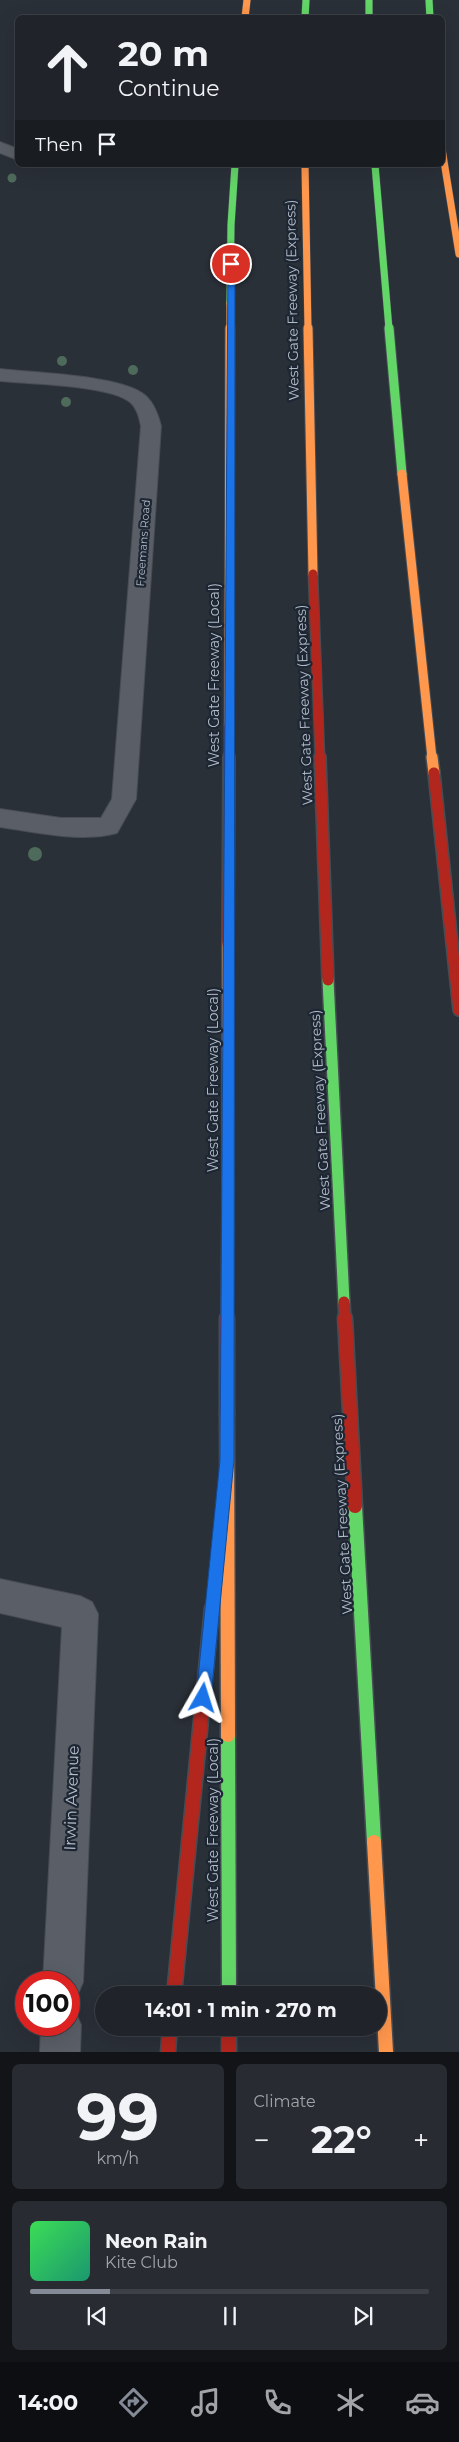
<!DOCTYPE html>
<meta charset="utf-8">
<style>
body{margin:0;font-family:Montserrat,sans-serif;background:#282c32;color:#f1f3f6;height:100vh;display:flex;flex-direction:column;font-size:19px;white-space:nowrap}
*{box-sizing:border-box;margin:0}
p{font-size:16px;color:#a2a4a8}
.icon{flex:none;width:28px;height:28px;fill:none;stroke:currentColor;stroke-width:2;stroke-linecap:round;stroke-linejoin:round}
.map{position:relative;height:2052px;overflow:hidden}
.side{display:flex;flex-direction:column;gap:12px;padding:12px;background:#121417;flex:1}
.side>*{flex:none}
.guide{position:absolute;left:15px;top:15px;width:430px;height:152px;border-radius:8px;box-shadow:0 5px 20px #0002,0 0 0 1px #3d4147;background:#20242a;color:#f1f3f6;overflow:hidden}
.speed{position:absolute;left:15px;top:1971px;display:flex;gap:10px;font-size:25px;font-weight:700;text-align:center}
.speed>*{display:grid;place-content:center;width:65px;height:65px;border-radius:50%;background:#20242a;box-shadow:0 5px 20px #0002,0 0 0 1px #3d4147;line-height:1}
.speed .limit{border:8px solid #d22;background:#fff;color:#111}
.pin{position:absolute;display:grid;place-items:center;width:42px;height:42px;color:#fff;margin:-21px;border:2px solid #fff;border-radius:50%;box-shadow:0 1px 5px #0007}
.me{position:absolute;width:55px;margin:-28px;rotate:6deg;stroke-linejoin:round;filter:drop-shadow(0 0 4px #0008)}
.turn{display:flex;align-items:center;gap:18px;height:105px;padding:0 20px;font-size:22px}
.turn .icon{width:65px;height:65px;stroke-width:2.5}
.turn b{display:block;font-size:35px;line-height:42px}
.then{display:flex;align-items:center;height:48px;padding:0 20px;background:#0003;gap:10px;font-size:19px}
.big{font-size:38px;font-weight:700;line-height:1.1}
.side .card{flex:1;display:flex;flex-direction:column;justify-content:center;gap:8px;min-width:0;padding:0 18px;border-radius:8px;background:#282c32}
.side .dial{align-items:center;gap:0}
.dial b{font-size:65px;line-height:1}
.song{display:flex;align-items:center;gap:15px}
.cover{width:60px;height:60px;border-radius:8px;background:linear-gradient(135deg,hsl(130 70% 55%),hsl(160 70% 35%))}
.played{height:5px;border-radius:2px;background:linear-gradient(90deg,#848b96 20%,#3d4147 20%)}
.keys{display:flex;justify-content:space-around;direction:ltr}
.heat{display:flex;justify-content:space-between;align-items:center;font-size:28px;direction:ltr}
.side .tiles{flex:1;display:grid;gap:12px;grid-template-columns:1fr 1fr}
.card:last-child{grid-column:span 2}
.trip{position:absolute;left:95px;top:1986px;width:292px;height:50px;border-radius:25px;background:#20242a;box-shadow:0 5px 20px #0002,0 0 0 1px #3d4147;font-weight:700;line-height:50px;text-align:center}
.tab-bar{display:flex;height:80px;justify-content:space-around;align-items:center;background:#0d0e11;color:#a2a4a8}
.tab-bar .icon{width:35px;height:35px}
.tab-bar .on{color:#848b96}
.tab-bar b{font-size:22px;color:#f1f3f6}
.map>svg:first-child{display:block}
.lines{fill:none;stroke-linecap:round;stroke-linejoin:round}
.street-casing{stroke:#484c53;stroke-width:2}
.fast-far3-casing{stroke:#474c53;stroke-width:8}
.fast-far2-casing{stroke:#474c53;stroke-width:11}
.fast-far1-casing{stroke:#474c53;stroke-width:14}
.fast-casing{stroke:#474c53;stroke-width:17}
.slow-far3-casing{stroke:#474c53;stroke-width:8}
.slow-far2-casing{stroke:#474c53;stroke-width:11}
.slow-far1-casing{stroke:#474c53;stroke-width:14}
.slow-casing{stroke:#474c53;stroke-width:17}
.jam-far2-casing{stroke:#474c53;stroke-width:11}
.jam-far1-casing{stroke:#474c53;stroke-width:14}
.jam-casing{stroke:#474c53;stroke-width:17}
.street{fill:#5a5e66;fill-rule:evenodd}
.fast-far3{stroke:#63d668;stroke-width:7}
.fast-far2{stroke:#63d668;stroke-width:9}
.fast-far1{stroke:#63d668;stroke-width:11}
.fast{stroke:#63d668;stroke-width:14}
.slow-far3{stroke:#ff974d;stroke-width:7}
.slow-far2{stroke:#ff974d;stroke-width:9}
.slow-far1{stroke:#ff974d;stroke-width:11}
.slow{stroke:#ff974d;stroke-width:14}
.jam-far2{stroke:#b3261e;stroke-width:9}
.jam-far1{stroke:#b3261e;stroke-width:11}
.jam{stroke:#b3261e;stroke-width:14}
.tree{fill:#4e6a5a}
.route{fill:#1a73e8;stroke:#114b97}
.labels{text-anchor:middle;stroke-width:4.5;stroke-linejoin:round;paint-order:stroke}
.far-street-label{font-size:11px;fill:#b4bcc9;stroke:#1d2633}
.street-label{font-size:14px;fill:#b4bcc9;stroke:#1d2633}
.near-street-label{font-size:16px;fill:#b4bcc9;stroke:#1d2633}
</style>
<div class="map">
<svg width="459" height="2052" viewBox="0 0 459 2052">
<rect width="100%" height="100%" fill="#2a3038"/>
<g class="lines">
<defs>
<path id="street" d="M0,142L18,149V160L0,153Z
M0,369C34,373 115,375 142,393C153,400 158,414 161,426L136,799L117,833C82,843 35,832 0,827V809L61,818H101L112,799L141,426C139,417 137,408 130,402C109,385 29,384 0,381Z
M0,1579L80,1596L92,1602L98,1614L83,1982L77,1996L69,2000V1982H43L62,1627L0,1613Z
M69,2008L75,2011L81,2025L80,2052H40L41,2025H69Z"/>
<path id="fast-far3" d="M369,0V18
M429,0L430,18
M305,18L306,0
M375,165L389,329
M230,303L231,225L235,165"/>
<path id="fast-far2" d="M389,328L402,474"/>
<path id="fast-far1" d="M328,980L344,1302"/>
<path id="fast" d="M355,1506L374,1842
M228,1735L229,1995"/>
<path id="slow-far3" d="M245,18L247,0
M442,149L459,254
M305,165L308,329
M230,329V303"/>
<path id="slow-far2" d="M308,328L313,574
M402,474L432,758
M229,725L230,328"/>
<path id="slow-far1" d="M432,757L434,773
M228,944V1200"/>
<path id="slow" d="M227,1414L228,1735
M374,1842L386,2052"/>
<path id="jam-far2" d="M313,574L320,758
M229,758V725"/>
<path id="jam-far1" d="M320,757L328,980
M434,773L459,1010
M228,944L229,757
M344,1302L345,1319
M227,1319L228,1200"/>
<path id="jam" d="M345,1318L355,1506
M227,1414V1318
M174,1995L212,1608
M229,2028V2052
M168,2052L170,2028"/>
</defs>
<use href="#street" class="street-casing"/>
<use href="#fast-far3" class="fast-far3-casing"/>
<use href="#fast-far2" class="fast-far2-casing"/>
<use href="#fast-far1" class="fast-far1-casing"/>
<use href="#fast" class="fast-casing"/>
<use href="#slow-far3" class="slow-far3-casing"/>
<use href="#slow-far2" class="slow-far2-casing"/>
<use href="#slow-far1" class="slow-far1-casing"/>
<use href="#slow" class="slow-casing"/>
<use href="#jam-far2" class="jam-far2-casing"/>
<use href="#jam-far1" class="jam-far1-casing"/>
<use href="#jam" class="jam-casing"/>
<use href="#street" class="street"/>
<use href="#fast-far3" class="fast-far3"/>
<use href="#fast-far2" class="fast-far2"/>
<use href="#fast-far1" class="fast-far1"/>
<use href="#fast" class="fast"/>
<use href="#slow-far3" class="slow-far3"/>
<use href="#slow-far2" class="slow-far2"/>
<use href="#slow-far1" class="slow-far1"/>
<use href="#slow" class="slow"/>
<use href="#jam-far2" class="jam-far2"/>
<use href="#jam-far1" class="jam-far1"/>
<use href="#jam" class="jam"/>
</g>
<g class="tree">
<circle cx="12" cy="178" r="4.5"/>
<circle cx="62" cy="361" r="5"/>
<circle cx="133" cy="370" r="5"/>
<circle cx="66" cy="402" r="5"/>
<circle cx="35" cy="854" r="7"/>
</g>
<path class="route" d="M228,262L235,264L234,1460L211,1698L209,1703L203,1705L198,1703L196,1698L220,1460Z"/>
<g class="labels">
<g class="far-street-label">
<text transform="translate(143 543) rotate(-86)" y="4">Freemans Road</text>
</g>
<g class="street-label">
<text transform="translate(292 300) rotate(-91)" y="5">West Gate Freeway (Express)</text>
<text transform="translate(214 675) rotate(-90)" y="5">West Gate Freeway (Local)</text>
<text transform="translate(304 705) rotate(-92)" y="5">West Gate Freeway (Express)</text>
<text transform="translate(213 1080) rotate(-90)" y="5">West Gate Freeway (Local)</text>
<text transform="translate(320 1110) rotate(-93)" y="5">West Gate Freeway (Express)</text>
<text transform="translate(342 1514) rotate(-93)" y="5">West Gate Freeway (Express)</text>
<text transform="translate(213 1830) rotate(-90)" y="5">West Gate Freeway (Local)</text>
</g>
<g class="near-street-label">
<text transform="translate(71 1798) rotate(-88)" y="6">Irwin Avenue</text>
</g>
</g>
</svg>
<div class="speed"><div class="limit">100</div></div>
<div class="pin" style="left:231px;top:264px;background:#d93025"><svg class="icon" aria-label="arrive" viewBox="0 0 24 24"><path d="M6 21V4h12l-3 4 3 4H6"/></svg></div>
<svg class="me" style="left:203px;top:1698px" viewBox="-20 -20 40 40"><path d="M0-17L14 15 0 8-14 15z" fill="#1a73e8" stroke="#fff" stroke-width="4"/></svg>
<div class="trip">14:01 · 1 min · 270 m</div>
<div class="guide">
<div class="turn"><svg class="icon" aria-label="ahead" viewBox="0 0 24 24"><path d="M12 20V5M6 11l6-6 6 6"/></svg><div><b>20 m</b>Continue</div></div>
<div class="then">Then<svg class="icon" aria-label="arrive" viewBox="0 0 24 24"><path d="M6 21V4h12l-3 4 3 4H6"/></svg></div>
</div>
</div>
<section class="side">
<div class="tiles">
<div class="card dial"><b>99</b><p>km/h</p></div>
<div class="card"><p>Climate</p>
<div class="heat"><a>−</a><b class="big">22°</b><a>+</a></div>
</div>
<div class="card">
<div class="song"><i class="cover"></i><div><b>Neon Rain</b><p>Kite Club</p></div></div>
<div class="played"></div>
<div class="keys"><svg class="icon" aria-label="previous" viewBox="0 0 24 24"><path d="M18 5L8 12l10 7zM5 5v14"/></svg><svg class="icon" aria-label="pause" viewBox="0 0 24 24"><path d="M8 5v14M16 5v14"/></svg><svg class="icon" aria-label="next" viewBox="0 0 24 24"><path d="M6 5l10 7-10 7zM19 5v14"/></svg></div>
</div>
</div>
</section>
<nav class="tab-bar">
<b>14:00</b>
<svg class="icon on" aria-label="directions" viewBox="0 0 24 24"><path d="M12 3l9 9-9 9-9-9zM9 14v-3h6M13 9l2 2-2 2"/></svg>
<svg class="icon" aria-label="music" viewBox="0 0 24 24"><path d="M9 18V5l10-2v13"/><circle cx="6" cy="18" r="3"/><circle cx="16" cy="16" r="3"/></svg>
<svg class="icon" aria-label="phone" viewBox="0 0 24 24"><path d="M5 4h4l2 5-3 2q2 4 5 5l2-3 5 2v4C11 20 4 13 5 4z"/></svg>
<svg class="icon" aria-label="climate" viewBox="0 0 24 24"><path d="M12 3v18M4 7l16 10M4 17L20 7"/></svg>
<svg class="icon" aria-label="car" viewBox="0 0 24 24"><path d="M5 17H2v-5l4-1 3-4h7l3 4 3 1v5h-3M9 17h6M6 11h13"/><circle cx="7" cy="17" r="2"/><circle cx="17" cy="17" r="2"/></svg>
</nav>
